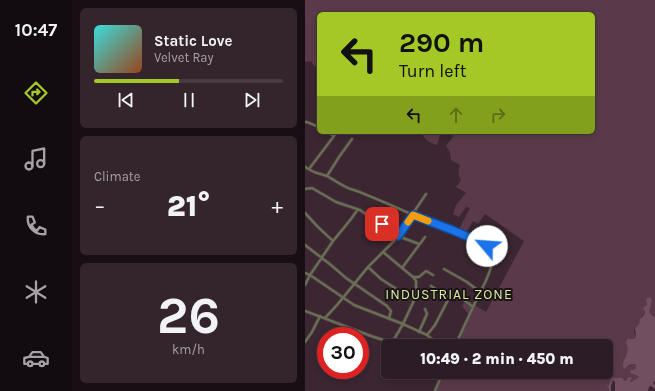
<!DOCTYPE html>
<meta charset="utf-8">
<style>
body{margin:0;font-family:Karla,sans-serif;background:#34252d;color:#f1f3f6;height:100vh;display:flex;flex-direction:column;font-size:15px;white-space:nowrap}
*{box-sizing:border-box;margin:0}
p{font-size:13px;color:#a6a1a7}
.icon{flex:none;width:22px;height:22px;fill:none;stroke:currentColor;stroke-width:2;stroke-linecap:round;stroke-linejoin:round}
.map{position:relative;flex:1;overflow:hidden}
.details{display:flex;flex-direction:column;gap:8px;padding:8px;background:#180f14;width:233px}
.details>*{flex:none}
.guide{position:absolute;left:12px;top:12px;width:278px;height:122px;border-radius:6px;box-shadow:0 2px 6px #0003,0 0 0 1px #483a42;background:#a4c825;color:#111;overflow:hidden}
.speed{position:absolute;left:12px;top:327px;display:flex;gap:8px;font-size:20px;font-weight:700;text-align:center}
.speed>*{display:grid;place-content:center;width:52px;height:52px;border-radius:50%;background:#2c1c25;box-shadow:0 2px 6px #0003,0 0 0 1px #483a42;line-height:1}
.speed .limit{border:6px solid #d22;background:#fff;color:#111}
.pin{position:absolute;display:grid;place-items:center;width:34px;height:34px;color:#fff;margin:-17px;border-radius:8px;box-shadow:0 2px 6px #0006}
.me{position:absolute;width:44px;margin:-22px;rotate:297deg;stroke-linejoin:round;filter:drop-shadow(0 0 3px #0008)}
.turn{display:flex;align-items:center;gap:14px;height:84px;padding:0 16px;font-size:18px}
.turn .icon{width:52px;height:52px;stroke-width:2.5}
.turn b{display:block;font-size:28px;line-height:34px}
.lanes{display:flex;align-items:center;height:38px;padding:0 16px;background:#0003;justify-content:center;gap:20px;direction:ltr}
.lanes .off{opacity:.35}
.big{font-size:30px;font-weight:800;line-height:1.1}
.details .tile{flex:1;display:flex;flex-direction:column;justify-content:center;gap:6px;min-width:0;padding:0 14px;border-radius:6px;background:#34252d}
.details .dial{align-items:center;gap:0}
.dial b{font-size:52px;line-height:1}
.song{display:flex;align-items:center;gap:12px}
.cover{width:48px;height:48px;border-radius:6px;background:linear-gradient(135deg,hsl(180 70% 55%),hsl(20 70% 35%))}
.played{height:4px;border-radius:2px;background:linear-gradient(90deg,#a4c825 45%,#483a42 45%)}
.keys{display:flex;justify-content:space-around;direction:ltr}
.heat{display:flex;justify-content:space-between;align-items:center;font-size:22px;direction:ltr}
.trip{position:absolute;left:76px;top:339px;width:232px;height:40px;border-radius:6px;background:#2c1c25;box-shadow:0 2px 6px #0003,0 0 0 1px #483a42;font-weight:800;line-height:40px;text-align:center}
main{display:flex;flex:1;min-height:0}
.menu{display:flex;flex-direction:column;width:72px;justify-content:space-around;align-items:center;background:#120b0f;color:#a6a1a7}
.menu .icon{width:28px;height:28px}
.menu .on{color:#a4c825}
.menu b{font-size:18px;color:#f1f3f6}
.map>svg:first-child{display:block}
.green{fill:#5a3a4a}
.forest{fill:#714e60}
.lines{fill:none;stroke-linecap:round;stroke-linejoin:round}
.minor-casing{stroke:#58454f;stroke-width:3.5}
.minor{stroke:#677250;stroke-width:2}
.route-casing{stroke:#114b97;stroke-width:10}
.route{stroke:#1a73e8;stroke-width:7}
.slow{stroke:#f59e0b;stroke-width:7}
.labels{text-anchor:middle;stroke-width:4;stroke-linejoin:round;paint-order:stroke}
.quarter-label{font-size:14px;letter-spacing:1px;fill:#d5eca1;stroke:#1c1317}
</style>
<main>
<nav class="menu">
<b>10:47</b>
<svg class="icon on" aria-label="directions" viewBox="0 0 24 24"><path d="M12 3l9 9-9 9-9-9zM9 14v-3h6M13 9l2 2-2 2"/></svg>
<svg class="icon" aria-label="music" viewBox="0 0 24 24"><path d="M9 18V5l10-2v13"/><circle cx="6" cy="18" r="3"/><circle cx="16" cy="16" r="3"/></svg>
<svg class="icon" aria-label="phone" viewBox="0 0 24 24"><path d="M5 4h4l2 5-3 2q2 4 5 5l2-3 5 2v4C11 20 4 13 5 4z"/></svg>
<svg class="icon" aria-label="climate" viewBox="0 0 24 24"><path d="M12 3v18M4 7l16 10M4 17L20 7"/></svg>
<svg class="icon" aria-label="car" viewBox="0 0 24 24"><path d="M5 17H2v-5l4-1 3-4h7l3 4 3 1v5h-3M9 17h6M6 11h13"/><circle cx="7" cy="17" r="2"/><circle cx="17" cy="17" r="2"/></svg>
</nav>
<section class="details">
<div class="tile">
<div class="song"><i class="cover"></i><div><b>Static Love</b><p>Velvet Ray</p></div></div>
<div class="played"></div>
<div class="keys"><svg class="icon" aria-label="previous" viewBox="0 0 24 24"><path d="M18 5L8 12l10 7zM5 5v14"/></svg><svg class="icon" aria-label="pause" viewBox="0 0 24 24"><path d="M8 5v14M16 5v14"/></svg><svg class="icon" aria-label="next" viewBox="0 0 24 24"><path d="M6 5l10 7-10 7zM19 5v14"/></svg></div>
</div>
<div class="tile"><p>Climate</p>
<div class="heat"><a>−</a><b class="big">21°</b><a>+</a></div>
</div>
<div class="tile dial"><b>26</b><p>km/h</p></div>
</section>
<div class="map">
<svg width="350" height="391" viewBox="0 0 350 391">
<rect width="100%" height="100%" fill="#3b2631"/>
<path class="green" d="M0,0H350V318L344,312L342,305L338,310L340,311V314L337,316L334,324L330,328L329,332L331,337L328,339L323,347V353L320,357L321,367L329,364L331,365L332,368L328,370L331,375L334,377L332,380L327,382L325,381L326,378L320,381L317,378H311L307,377L303,391H130L138,372H301V346H151L164,315L157,306L161,299L168,304L181,312L219,241L180,214L173,224L168,221L160,235L153,231L165,208L161,207L154,217L148,214L151,205L161,193L151,187L156,180C153,175 153,171 155,165L146,160L145,152L141,146L148,137L147,132H288V14H14V67L9,66L6,61L0,62Z
M114,132H136L132,145C123,142 121,141 116,132Z"/>
<path class="forest" d="M345,297L347,300L344,312L350,318V381L348,383L350,385V389L346,386L344,387L343,391H310V382L308,380L306,386V391H303L304,390L302,385H304L307,377L311,378H317L320,381L322,380L323,377L327,378L325,381L327,382L329,380L332,379L334,377L331,375L325,373L326,370H328L331,368V365L329,364L324,365L319,369C315,360 327,353 321,343L322,339H328L331,337L330,328L334,324L335,319L340,314V311L338,310L339,307L342,305L341,299Z"/>
<g class="lines">
<defs>
<path id="minor" d="M0,122H2L14,127
M23,132L29,136
M0,167L9,172L22,176L34,157L47,139
M4,169L32,132
M22,176C29,180 36,185 43,188C48,190 53,191 57,193C74,200 91,207 108,215C123,222 181,239 187,252C191,260 180,284 175,292L150,346
M0,189L7,188L31,202L55,210L93,236L114,244
M0,213L13,227L28,241
M0,245L26,265L41,278L82,306L86,311L84,318
M78,252L108,277H114L121,271L128,275
M63,267L76,279L93,290L97,295L94,300
M97,268L120,237
M139,269L162,282L175,292
M0,273L5,275L49,305L98,324L122,335L127,339L143,346
M0,285L5,275L28,241L46,219L53,209
M126,286L144,298L149,294L154,296L168,307
M0,311L66,336L97,346
M20,318L32,305L63,267L90,240L121,194
M114,332L122,314L120,309
M122,335L130,325L144,298
M0,342L7,332L15,316
M86,342L88,341L98,324L112,294V289L111,287V281L108,277
M130,391L138,372"/>
</defs>
<use href="#minor" class="minor-casing"/>
<use href="#minor" class="minor"/>
</g>
<g class="lines">
<defs>
<path id="route" d="M77,224L93,236L108,215L147,230L166,238L182,246"/>
</defs>
<use href="#route" class="route-casing"/>
<use href="#route" class="route"/>
<path class="slow" d="M103,222L108,215L123,221"/>
</g>
<g class="labels">
<g class="quarter-label">
<text x="144" y="299">INDUSTRIAL ZONE</text>
</g>
</g>
</svg>
<div class="speed"><div class="limit">30</div></div>
<div class="pin" style="left:77px;top:224px;background:#d93025"><svg class="icon" aria-label="arrive" viewBox="0 0 24 24"><path d="M6 21V4h12l-3 4 3 4H6"/></svg></div>
<svg class="me" style="left:182px;top:246px" viewBox="-20 -20 40 40"><circle r="19" fill="#fff"/><path d="M0-13L10 11 0 6-10 11z" fill="#1a73e8"/></svg>
<div class="trip">10:49 · 2 min · 450 m</div>
<div class="guide">
<div class="turn"><svg class="icon" aria-label="left" viewBox="0 0 24 24"><path d="M17 20v-9H6M10 6l-5 5 5 5"/></svg><div><b>290 m</b>Turn left</div></div>
<div class="lanes"><svg class="icon" aria-label="left" viewBox="0 0 24 24"><path d="M17 20v-9H6M10 6l-5 5 5 5"/></svg><svg class="icon off" aria-label="ahead" viewBox="0 0 24 24"><path d="M12 20V5M6 11l6-6 6 6"/></svg><svg class="icon off" aria-label="right" viewBox="0 0 24 24"><path d="M7 20v-9h11M14 6l5 5-5 5"/></svg></div>
</div>
</div>
</main>
